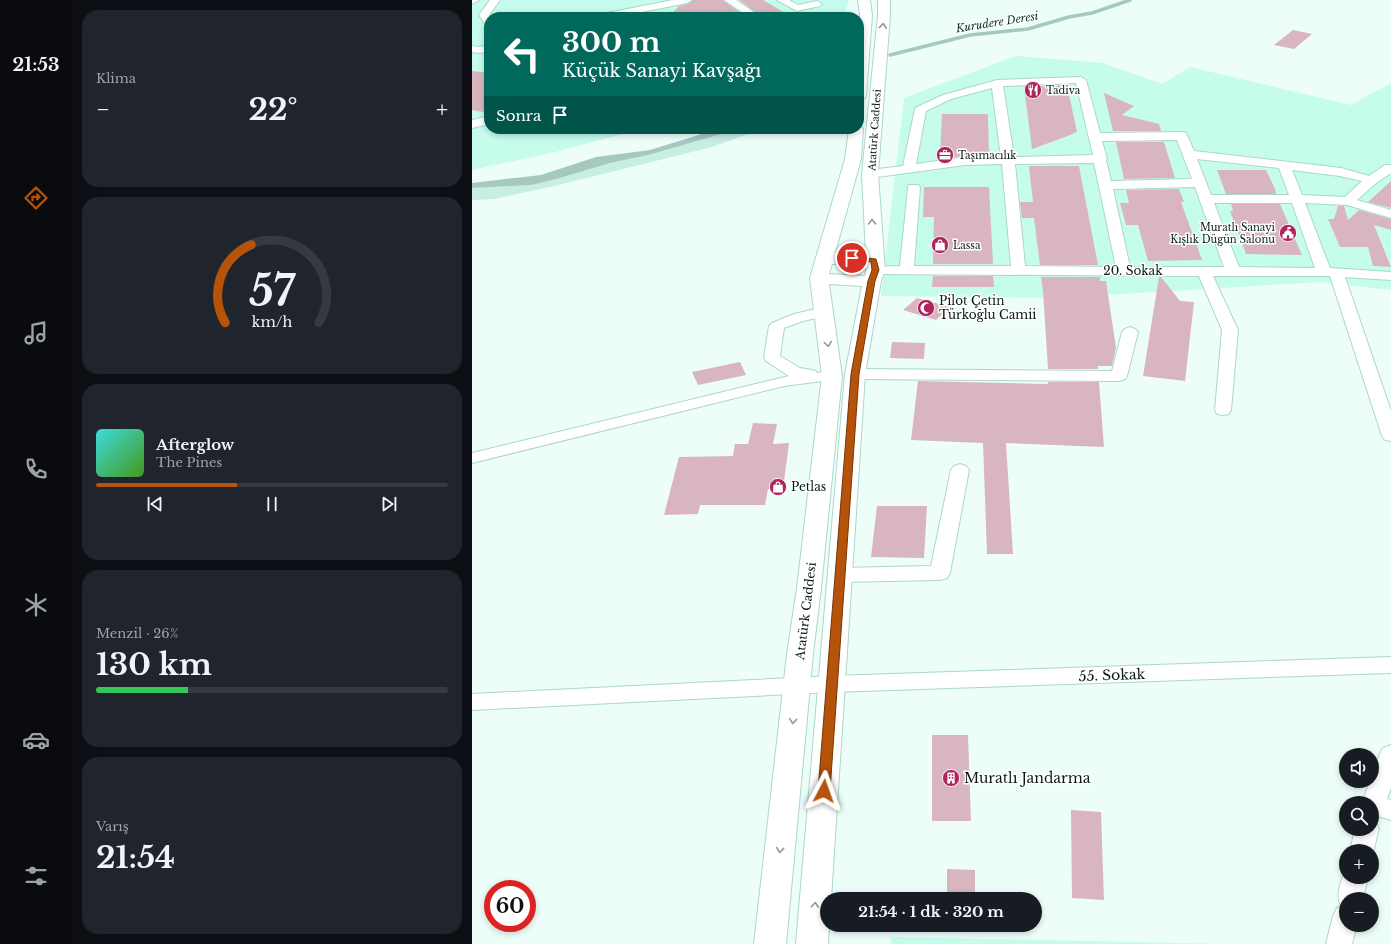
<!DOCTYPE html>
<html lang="tr">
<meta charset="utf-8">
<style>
body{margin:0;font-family:"Libre Baskerville",serif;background:#20242c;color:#f1f3f6;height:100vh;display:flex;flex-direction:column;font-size:15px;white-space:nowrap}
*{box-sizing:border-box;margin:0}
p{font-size:13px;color:#9ea1a6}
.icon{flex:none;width:22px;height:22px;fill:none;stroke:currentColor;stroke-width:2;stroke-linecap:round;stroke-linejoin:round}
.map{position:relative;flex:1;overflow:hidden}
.side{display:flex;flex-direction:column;gap:10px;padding:10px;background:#0d0f14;width:400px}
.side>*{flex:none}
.top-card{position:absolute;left:12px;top:12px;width:380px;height:122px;border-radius:16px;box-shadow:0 2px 6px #0003;background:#00695c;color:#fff;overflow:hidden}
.buttons{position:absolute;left:867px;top:748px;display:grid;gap:8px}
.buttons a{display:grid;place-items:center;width:40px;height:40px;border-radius:50%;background:#171b24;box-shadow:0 2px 6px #0003;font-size:20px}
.speed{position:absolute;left:12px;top:880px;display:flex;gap:8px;font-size:20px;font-weight:700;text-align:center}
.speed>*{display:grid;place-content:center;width:52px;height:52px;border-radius:50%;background:#171b24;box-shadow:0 2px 6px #0003;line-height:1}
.speed .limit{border:6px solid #d22;background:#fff;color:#111}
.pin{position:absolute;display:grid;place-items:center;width:34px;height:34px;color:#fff;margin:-17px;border:2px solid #fff;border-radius:50%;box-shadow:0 1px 4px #0007}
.me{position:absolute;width:44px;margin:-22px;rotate:4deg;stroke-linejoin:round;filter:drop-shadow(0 0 3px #0008)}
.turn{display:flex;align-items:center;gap:14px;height:84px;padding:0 12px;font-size:18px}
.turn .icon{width:52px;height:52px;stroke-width:2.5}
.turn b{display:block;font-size:28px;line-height:34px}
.then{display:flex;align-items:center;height:38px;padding:0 12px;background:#0003;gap:8px;font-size:15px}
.big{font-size:30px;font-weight:700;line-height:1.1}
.side .tile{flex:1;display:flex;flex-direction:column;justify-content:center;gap:6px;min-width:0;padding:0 14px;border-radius:16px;background:#20242c}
.side .dial{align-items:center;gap:0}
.dial svg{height:104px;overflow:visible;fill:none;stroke:#363941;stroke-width:7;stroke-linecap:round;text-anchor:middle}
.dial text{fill:#f1f3f6;stroke:none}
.song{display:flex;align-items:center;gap:12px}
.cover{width:48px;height:48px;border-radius:6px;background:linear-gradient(135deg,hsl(180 70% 55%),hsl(100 70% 35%))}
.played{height:4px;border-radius:2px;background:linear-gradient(90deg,#b45309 40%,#363941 40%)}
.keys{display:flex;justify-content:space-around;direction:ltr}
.heat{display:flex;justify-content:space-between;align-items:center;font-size:22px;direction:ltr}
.charge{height:6px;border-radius:3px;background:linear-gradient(90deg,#34c759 26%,#363941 0)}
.trip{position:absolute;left:348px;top:892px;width:222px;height:40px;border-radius:20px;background:#171b24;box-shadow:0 2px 6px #0003;font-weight:700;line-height:40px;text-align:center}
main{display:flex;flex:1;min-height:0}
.tabs{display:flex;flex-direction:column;width:72px;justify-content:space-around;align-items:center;background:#090b0e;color:#9ea1a6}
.tabs .icon{width:28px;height:28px}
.tabs .on{color:#b45309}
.tabs b{font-size:18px;color:#f1f3f6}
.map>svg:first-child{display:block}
.built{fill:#c5fcec}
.green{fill:#c8ede2}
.water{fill:#a5c9bf}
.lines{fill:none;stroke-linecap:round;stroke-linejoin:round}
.stream{stroke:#a5c9bf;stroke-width:3.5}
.building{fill:#d9b6bf}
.minor-casing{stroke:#abd7ca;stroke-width:2}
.major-casing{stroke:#abd7ca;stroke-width:2}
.minor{fill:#fff;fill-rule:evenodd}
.major{fill:#fff;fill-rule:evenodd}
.oneway{stroke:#919897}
.route{fill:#b45309;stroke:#753606}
.labels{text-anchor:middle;stroke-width:3;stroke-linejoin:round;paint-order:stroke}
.far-poi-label{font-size:10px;fill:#0a1b17;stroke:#fff;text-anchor:start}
.far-street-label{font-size:10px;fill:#0a1b17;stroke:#fff}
.far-water-label{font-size:11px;font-style:italic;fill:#0f322a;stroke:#fff}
.street-label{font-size:12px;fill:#0a1b17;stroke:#fff}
.poi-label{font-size:12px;fill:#0a1b17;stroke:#fff;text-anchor:start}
.near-street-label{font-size:14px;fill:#0a1b17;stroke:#fff}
.near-poi-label{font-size:14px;fill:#0a1b17;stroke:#fff;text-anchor:start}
</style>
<main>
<nav class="tabs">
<b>21:53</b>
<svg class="icon on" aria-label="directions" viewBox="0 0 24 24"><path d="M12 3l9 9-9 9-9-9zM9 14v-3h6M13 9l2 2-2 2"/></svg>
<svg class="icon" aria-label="music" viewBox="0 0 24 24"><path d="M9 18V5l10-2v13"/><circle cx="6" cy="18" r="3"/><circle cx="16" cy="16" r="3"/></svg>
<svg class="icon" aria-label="phone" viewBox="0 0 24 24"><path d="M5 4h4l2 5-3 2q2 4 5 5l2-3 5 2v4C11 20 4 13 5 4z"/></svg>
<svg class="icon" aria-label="climate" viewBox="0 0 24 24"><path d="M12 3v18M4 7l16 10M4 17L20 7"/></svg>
<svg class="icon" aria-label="car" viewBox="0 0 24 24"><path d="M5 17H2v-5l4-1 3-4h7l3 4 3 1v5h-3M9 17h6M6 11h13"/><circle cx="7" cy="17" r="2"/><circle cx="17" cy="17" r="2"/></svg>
<svg class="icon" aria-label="filters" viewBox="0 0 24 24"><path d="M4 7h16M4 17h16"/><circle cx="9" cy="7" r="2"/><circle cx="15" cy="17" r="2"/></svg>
</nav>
<section class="side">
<div class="tile"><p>Klima</p>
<div class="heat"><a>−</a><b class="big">22°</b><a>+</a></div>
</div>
<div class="tile dial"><svg viewBox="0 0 100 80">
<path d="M14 69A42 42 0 1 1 86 69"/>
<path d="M14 69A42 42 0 0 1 34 9" stroke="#b45309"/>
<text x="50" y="56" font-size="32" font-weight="700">57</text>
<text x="50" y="72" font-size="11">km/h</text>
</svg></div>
<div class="tile">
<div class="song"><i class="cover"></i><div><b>Afterglow</b><p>The Pines</p></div></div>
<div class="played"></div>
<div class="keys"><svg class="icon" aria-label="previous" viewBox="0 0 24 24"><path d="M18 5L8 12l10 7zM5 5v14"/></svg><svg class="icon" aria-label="pause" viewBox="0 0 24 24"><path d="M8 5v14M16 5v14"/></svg><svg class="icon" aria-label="next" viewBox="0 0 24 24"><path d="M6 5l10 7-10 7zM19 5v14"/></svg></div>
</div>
<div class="tile"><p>Menzil · 26%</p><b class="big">130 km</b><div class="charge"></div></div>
<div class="tile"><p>Varış</p><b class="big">21:54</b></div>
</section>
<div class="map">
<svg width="919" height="944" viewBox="0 0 919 944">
<rect width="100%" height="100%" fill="#edfef9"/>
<path class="built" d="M0,0H377L371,17H17V129H169L83,152L0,170Z
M544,56L631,63L690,84L718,67L879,105L919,83V290L849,282L582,298L409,296L432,98Z
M419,937L754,944H419Z"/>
<path class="green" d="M267,129H290L240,147L78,187L22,199L0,200V188L60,185L88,178L138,163L176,155Z"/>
<path class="water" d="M246,129H267L176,155L138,163L88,178L60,185L0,188V183L69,175L124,157L178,150Z"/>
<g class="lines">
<path class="stream" d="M418,55L498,35L556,29L597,17L620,13L658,0"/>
</g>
<path class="building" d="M221,0H251L274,17H196L207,6L216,4Z
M267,0H291L320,17H290Z
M821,30L840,34L822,49L802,45Z
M0,71L17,73V113L0,110Z
M595,85L605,132L601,133V134L560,149L552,87Z
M632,93L662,106L650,115L687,124L689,131H641Z
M470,114H516L517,156H493L468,158Z
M644,142H692L703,178L652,179Z
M557,166H607L626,265H568L562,218H550L548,202H561Z
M745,170H794L804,191H803L804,194H754Z
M919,181V208L896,202Z
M452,187H517L521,264H461L462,217H451Z
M707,189L712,202H709L730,260L676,261L666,225H654L648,203H657L654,190Z
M759,204H808L830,255L774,254L758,211H761Z
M866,206H872L876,220L887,210L919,219V230L902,225L919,267L901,266L896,247H868L856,219H862Z
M461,276H521L522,287H460Z
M569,277H628V281H634L644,348L640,366H626V369H576L571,291Z
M687,277H689L708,301L722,302L713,381L671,376Z
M445,298L478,307L464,320L431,310Z
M420,342L453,343L452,359L418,358Z
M268,362L274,375L226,385L220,372Z
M446,381L576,384V382H627L632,447L534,443L541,554H515L511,443L439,440Z
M281,423L305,424L301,444L317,443L311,489H296L293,505H228L226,514L192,515L207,457L261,456L263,444H276Z
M405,506H455L452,558L399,557Z
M460,735H496L499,821H460Z
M599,810L629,812L632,900L600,898Z
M475,869L503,870V899H475Z"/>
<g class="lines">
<defs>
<path id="minor" d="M0,0H7L0,4Z
M18,0H28L17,15L18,17H17V25L13,24L7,15Z
M201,0H220L215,3L145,17H125L130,14Z
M252,0H264L289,17H277Z
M305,0H317L326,5L345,1L350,4L348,6L325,11Z
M17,45V51L8,53L0,52V46L8,47Z
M609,77L614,80L628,133L710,132L714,133L722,151L869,168L897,176L913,165H919V173L904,183L885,200L919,210V218L875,205L833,203L858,268L919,272V280L873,277L919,411V441L913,440L910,436L858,276H741L766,330L759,410L757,414L751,415L745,414L743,410L750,330L727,276L404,274L399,273L397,270L399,267L428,266L436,188L437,185H447L448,188L442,266H539L530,164L493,165L398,178L394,177L392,174L394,171L398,170L431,166L443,109L445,107L471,95L525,80ZM604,83L621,155L542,157L531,86ZM520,88L529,157H493L444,164L454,111L479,99ZM705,140L720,179L639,181L634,160L635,159L630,141ZM725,159L807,168L817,195H739ZM622,163L644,267L553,266L543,164ZM820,170L868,176L890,181L873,197L830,195ZM723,187L752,267H658L641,189ZM742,203H820L843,268L767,267Z
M17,116V124L0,128V120Z
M352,307L357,309L360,312L357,315L331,321L312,328L308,356L328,368L344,371L345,373L360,371L366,373L368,376L366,379L312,386L0,463V453L317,376L294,361L292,358L297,326L300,323L322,314Z
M658,327L663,329L666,332L655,376L653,379L647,381L383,379L377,377L375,374L377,371L383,369L640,371L650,332L653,329Z
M488,464L494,466L497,470L478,573L475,578L468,580L368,582L361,580L358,575L361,570L368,568L459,566L479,470L482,466Z
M919,657V673L360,692L0,710V694L360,676Z
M919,745V788L915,799L919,800V820L905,816L900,818V803H890L898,781H900C900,770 906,758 911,748Z
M900,821L904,822L907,829L900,856V851H878L883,829H900Z
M874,869V877H896L891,899H874V925H885L880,944H854L861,916L865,908L869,906C863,895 869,881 874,869Z"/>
<path id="major" d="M386,0H398L400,15L394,96L392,99L387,100L388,15Z
M406,0H418V15L406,174L413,270L409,281L393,374L359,899H355V925H357L356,944H324L373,374L390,286L357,284L370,376L349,588L341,654L314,944H282L315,654L325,588L350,376L338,278L373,159L377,129H387V125L391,129L389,159L363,253H380L394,255L390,174L406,15ZM380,263L395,265L393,276L357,274L360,264Z"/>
</defs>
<use href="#minor" class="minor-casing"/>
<use href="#major" class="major-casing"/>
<use href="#minor" class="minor"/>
<use href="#major" class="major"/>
</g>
<defs><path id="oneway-chevron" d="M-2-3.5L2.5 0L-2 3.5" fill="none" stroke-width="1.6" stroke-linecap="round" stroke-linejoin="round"/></defs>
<g class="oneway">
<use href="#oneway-chevron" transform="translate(411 26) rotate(-84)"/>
<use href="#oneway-chevron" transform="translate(400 222) rotate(-92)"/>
<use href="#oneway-chevron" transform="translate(356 344) rotate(82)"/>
<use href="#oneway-chevron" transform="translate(321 721) rotate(96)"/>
<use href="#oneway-chevron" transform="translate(308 850) rotate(96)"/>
<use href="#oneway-chevron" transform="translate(343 905) rotate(-86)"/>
</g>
<path class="route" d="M377,256L404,259L407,270L403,281L387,374L358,791L356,795L352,796L348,795L346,791L379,374L396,281L400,270L399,262L377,259Z"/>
<defs>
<symbol id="restaurant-disc" viewBox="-11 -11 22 22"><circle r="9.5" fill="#b1255f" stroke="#fff"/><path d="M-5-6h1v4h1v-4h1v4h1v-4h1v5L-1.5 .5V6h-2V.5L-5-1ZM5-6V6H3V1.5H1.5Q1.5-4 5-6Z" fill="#fff"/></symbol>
<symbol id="office-disc" viewBox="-11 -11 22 22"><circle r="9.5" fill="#b1255f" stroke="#fff"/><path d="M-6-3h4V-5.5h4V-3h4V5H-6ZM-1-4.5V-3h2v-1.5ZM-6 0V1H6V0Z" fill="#fff"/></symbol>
<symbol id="civic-disc" viewBox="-11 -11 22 22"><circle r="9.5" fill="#b1255f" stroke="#fff"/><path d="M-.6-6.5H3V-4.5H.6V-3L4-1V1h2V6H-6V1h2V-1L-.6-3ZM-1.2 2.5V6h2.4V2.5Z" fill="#fff"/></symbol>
<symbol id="shop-disc" viewBox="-11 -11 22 22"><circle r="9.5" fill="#b1255f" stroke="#fff"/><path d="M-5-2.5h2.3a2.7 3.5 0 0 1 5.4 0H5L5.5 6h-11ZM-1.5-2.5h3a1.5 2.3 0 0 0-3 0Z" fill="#fff"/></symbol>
<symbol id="mosque-disc" viewBox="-11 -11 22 22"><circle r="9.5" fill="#b1255f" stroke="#fff"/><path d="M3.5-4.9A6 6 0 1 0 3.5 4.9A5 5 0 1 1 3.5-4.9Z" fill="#fff"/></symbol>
<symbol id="building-disc" viewBox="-11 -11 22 22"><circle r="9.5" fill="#b1255f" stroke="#fff"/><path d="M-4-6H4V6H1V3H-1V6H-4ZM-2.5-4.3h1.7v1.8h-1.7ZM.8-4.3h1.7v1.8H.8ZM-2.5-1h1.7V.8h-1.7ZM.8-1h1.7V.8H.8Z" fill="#fff"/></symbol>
</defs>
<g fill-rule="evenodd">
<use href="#restaurant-disc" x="551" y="80" width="20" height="20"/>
<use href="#office-disc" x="463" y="145" width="20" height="20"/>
<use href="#civic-disc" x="806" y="223" width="20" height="20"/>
<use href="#shop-disc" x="458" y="235" width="20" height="20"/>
<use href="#mosque-disc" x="444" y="298" width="20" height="20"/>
<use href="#shop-disc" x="296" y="477" width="20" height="20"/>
<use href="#building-disc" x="469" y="768" width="20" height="20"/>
</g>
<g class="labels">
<g class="far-poi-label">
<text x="574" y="94">Tadiva</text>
<text x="486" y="159">Taşımacılık</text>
<text x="803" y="231" text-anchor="end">Muratlı Sanayi<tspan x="803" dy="12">Kışlık Dügün Salonu</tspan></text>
<text x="481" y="249">Lassa</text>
</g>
<g class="far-street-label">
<text transform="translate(402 130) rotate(-86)" y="4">Atatürk Caddesi</text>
</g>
<g class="far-water-label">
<text transform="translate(525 22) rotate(-9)" y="4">Kurudere Deresi</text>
</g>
<g class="street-label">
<text x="661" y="275">20. Sokak</text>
<text transform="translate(334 611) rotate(-83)" y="4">Atatürk Caddesi</text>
</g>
<g class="poi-label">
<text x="467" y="305">Pilot Çetin<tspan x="467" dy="14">Türkoğlu Camii</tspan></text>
<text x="319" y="491">Petlas</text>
</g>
<g class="near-street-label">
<text transform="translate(640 675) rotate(-2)" y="5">55. Sokak</text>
</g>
<g class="near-poi-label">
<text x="492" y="783">Muratlı Jandarma</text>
</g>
</g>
</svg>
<div class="buttons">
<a><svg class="icon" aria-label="sound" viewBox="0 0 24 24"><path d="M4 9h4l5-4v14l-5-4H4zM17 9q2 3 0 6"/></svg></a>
<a><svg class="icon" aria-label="search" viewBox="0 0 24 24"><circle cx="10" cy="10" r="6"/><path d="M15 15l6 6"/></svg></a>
<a>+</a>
<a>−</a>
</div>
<div class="speed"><div class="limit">60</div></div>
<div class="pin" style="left:380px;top:258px;background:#d93025"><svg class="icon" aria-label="arrive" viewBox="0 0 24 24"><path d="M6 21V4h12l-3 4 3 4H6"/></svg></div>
<svg class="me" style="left:352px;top:791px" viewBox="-20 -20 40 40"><path d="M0-17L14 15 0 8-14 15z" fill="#b45309" stroke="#fff" stroke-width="4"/></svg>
<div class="trip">21:54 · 1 dk · 320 m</div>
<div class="top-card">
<div class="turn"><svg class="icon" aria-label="left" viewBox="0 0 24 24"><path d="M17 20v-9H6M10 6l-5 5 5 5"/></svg><div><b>300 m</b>Küçük Sanayi Kavşağı</div></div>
<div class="then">Sonra<svg class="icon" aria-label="arrive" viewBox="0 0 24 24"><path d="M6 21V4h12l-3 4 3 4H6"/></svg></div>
</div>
</div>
</main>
